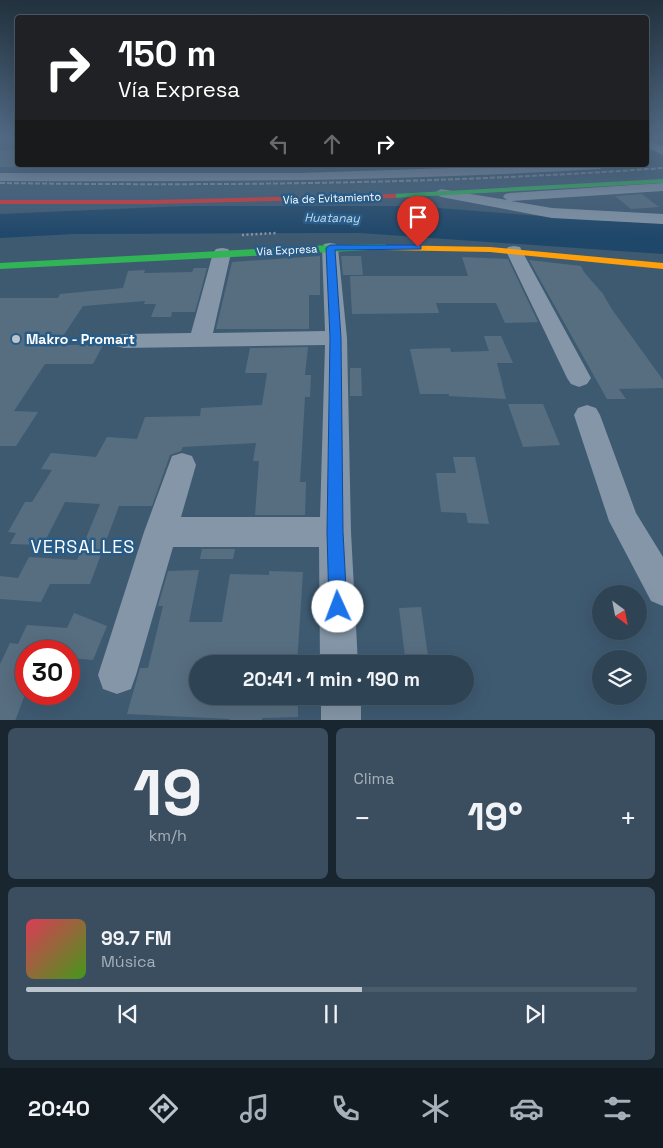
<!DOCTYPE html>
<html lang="es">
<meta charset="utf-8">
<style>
body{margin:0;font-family:"Space Grotesk",sans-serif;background:#3a4e5f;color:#f1f3f6;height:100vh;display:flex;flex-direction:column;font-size:19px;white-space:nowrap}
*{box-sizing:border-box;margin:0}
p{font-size:16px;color:#a7b0b9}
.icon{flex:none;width:28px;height:28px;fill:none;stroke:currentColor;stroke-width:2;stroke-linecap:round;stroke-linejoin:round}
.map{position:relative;height:720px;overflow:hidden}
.details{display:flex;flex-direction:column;gap:8px;padding:8px;background:#19252f;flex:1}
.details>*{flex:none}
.top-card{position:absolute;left:15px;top:15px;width:634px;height:152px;border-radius:5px;box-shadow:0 5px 20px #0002,0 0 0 1px #495c6c;background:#202124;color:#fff;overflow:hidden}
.needle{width:32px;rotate:148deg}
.buttons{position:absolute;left:592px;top:585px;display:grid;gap:10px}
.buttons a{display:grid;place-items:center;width:55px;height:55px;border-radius:50%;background:#2e4455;box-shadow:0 5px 20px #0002,0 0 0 1px #495c6c;font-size:25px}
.speed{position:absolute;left:15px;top:640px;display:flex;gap:10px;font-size:25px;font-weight:700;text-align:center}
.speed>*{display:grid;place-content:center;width:65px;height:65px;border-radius:50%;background:#2e4455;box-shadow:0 5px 20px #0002,0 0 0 1px #495c6c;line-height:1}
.speed .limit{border:8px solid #d22;background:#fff;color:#111}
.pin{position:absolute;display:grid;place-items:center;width:42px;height:42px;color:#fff;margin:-51px -21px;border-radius:50% 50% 50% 0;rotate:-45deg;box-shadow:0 0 5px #0007}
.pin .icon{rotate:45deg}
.me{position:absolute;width:55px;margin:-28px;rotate:358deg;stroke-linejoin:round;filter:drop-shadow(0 0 4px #0008)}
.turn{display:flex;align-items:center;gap:18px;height:105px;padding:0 20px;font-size:22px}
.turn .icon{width:65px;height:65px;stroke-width:2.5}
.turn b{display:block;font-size:35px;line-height:42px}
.lanes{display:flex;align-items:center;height:48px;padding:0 20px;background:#0003;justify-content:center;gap:25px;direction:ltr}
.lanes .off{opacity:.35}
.big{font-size:38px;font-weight:700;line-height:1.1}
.details .tile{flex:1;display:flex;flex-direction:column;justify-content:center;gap:8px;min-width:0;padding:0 18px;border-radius:8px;background:#3a4e5f}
.details .dial{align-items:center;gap:0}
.dial b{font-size:65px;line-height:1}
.song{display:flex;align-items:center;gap:15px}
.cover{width:60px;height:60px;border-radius:8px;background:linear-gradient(135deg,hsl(350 70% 55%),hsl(100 70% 35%))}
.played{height:5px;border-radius:2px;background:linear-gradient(90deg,#bbc5cd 55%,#495c6c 55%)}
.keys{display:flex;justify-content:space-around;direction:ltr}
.heat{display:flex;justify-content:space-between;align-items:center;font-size:28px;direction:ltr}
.details .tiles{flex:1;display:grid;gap:8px;grid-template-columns:1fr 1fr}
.tile:last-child{grid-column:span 2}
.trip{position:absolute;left:189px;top:655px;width:285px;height:50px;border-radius:25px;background:#2e4455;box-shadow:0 5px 20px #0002,0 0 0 1px #495c6c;font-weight:700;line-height:50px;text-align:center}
.tabs{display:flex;height:80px;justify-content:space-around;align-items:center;background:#121b22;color:#a7b0b9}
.tabs .icon{width:35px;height:35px}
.tabs .on{color:#bbc5cd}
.tabs b{font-size:22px;color:#f1f3f6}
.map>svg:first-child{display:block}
.water{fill:#1f4769}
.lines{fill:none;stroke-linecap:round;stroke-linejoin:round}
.river{fill:#1f4769;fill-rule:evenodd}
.building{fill:#576e80}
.path{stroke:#8496a7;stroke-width:2.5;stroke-dasharray:2 2.5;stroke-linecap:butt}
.street{fill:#8496a7;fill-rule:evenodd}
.fast{fill:#30b455;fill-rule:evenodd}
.slow{fill:#ff9f0a;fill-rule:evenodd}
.jam{fill:#e5322d;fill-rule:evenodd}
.rail{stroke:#8496a5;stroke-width:2;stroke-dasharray:5 2;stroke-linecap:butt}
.route{fill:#1a73e8;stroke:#114b97}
.poi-dot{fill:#bbc5cd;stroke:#285c87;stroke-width:2}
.labels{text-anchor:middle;stroke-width:5;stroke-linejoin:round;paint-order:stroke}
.far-street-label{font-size:11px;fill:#fff;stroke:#285c87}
.far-water-label{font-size:12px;font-style:italic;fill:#bfdbf0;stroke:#285c87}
.poi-label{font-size:14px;font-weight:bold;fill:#fff;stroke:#285c87;text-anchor:start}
.near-neighbourhood-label{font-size:18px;letter-spacing:1px;fill:#fff;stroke:#285c87}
</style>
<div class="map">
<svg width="663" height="721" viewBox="0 0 663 721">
<rect width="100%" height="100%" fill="#3e5a71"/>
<path class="water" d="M186,206H414L589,220L663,223V246L360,226L73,227L0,231V214Z"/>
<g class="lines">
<path class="river" d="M360,219L663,238V254L360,233L73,234L0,238V224L73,220Z"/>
</g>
<path class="building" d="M18,149V162L13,167H0V150Z
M642,194L659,207L631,209L615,196Z
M320,256V295H309V329H216L232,262Z
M341,256H361L363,275H343Z
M462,257L508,259L538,322L505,323L496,303H436L439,313L352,314L350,276H468Z
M529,260L581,266L584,272L603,294L611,308L663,380V388L619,389L626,399H607Z
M194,268H207L195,312H172L171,317H151L156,304H144L145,301L83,306L57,345H103L93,364H45L14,411L38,412L16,446H0V298H58L60,294L123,288L128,271L145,270L144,273L192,272Z
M484,336H501L513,363H497L506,399L449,396V394H420L410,349L450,348L451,352L489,351Z
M308,347L305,375H311L310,397H305L300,482H306L305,515H255L259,461H253L256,443L183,447L181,451L170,455L152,506H119L90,584H50L41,602L0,599V576L18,578L29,557L77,560L100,504L65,502L43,545L10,544L16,533L8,532L25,502H32L52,470L41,469L51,453L96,457L107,437L137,439L145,417L200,416L201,408L262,405L267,373H245L250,348Z
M350,368H361L362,396H350Z
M508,404H543L560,445L523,447Z
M453,457H475L489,524L468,523L466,513L441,512L436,473H456Z
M202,549H235L233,559H200Z
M199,570L189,622H222L230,574L269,575V571L303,572L297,664H198V696H298V717L262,718V721H229L230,719L127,714L140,668H148L163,606H158L168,571Z
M421,607L428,656L405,657L399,608Z
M74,613L107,626L93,660L69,658V651H26V692L15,721H0V664L10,643L18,644L27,625L67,628Z"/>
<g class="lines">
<path class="path" d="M242,235L276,233"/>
<path class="street" d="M646,139L663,146V155L646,147Z
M537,165H606L600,169C400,181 200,182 0,181V173H300Z
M663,183V191L511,201L552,208L663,214V224L552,218L441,197L434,193L441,189L507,200L503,197L505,194L510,193Z
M330,243L336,244L338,248L347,338L351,532L358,664H320L319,547H173L136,675L131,689L117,694L103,689L98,675L144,532L172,456L182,453L192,456L196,465L181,517H320L325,345L124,348L116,346L113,341L116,336L124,334L191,333L213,253L216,249L222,248L228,249L231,253L213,333L325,331L322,248L324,244Z
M514,246L520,247L522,251L591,378L587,384L579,387L571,384L567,378L506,251L508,247Z
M587,405L596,408L600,415L636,513L663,557V606L651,601L609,521L574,415L578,408Z
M321,696H361V721H321Z"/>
<path class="fast" d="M663,179V183L393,198L389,196L393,194Z
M385,244L389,247L388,249L0,269V263L330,245Z"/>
<path class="slow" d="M382,245L490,247L663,263V269L490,252L385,250L381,247Z"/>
<path class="jam" d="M393,194H396V198L154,204H0V200H154Z"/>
<path class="rail" d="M0,183C221,186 442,184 663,168"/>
</g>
<linearGradient id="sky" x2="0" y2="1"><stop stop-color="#22323e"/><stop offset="0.58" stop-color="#526b86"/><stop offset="1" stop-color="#526b86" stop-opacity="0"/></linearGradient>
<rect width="663" height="238" fill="url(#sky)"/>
<path class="route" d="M418,245H421V249L335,250L341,338L343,532L347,607L344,614L338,616L331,614L329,607L327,532L330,338L326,248L330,245Z"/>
<circle class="poi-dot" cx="16" cy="339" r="5"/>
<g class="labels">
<g class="far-street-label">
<text transform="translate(332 198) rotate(-2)" y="4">Vía de Evitamiento</text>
<text transform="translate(287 250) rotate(-3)" y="4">Vía Expresa</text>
</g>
<g class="far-water-label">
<text transform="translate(332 218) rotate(1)" y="4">Huatanay</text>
</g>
<g class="poi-label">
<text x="26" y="344">Makro - Promart</text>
</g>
<g class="near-neighbourhood-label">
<text x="83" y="553">VERSALLES</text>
</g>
</g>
</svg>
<div class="buttons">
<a><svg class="needle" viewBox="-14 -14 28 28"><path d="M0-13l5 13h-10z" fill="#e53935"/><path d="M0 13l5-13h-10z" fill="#a7b0b9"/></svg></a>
<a><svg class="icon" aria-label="layers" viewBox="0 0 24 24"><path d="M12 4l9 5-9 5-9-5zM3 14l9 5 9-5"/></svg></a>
</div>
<div class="speed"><div class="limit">30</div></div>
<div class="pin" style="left:418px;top:247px;background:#d93025"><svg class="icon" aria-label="arrive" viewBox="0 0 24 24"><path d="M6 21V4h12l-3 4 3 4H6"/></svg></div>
<svg class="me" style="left:338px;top:607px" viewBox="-20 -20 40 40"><circle r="19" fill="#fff"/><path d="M0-13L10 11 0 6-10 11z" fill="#1a73e8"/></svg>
<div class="trip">20:41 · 1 min · 190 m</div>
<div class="top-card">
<div class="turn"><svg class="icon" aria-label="right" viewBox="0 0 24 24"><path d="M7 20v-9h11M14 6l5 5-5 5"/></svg><div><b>150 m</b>Vía Expresa</div></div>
<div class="lanes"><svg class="icon off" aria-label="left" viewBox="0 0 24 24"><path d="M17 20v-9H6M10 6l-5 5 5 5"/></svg><svg class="icon off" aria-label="ahead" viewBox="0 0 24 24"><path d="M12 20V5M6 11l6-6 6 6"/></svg><svg class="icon" aria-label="right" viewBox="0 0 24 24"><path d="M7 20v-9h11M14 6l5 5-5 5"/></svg></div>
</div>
</div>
<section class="details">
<div class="tiles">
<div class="tile dial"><b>19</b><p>km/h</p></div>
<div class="tile"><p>Clima</p>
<div class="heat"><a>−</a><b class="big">19°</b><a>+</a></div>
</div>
<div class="tile">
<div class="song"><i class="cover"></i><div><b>99.7 FM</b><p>Música</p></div></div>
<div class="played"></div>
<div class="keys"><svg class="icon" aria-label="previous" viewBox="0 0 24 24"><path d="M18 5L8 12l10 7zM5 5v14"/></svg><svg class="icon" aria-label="pause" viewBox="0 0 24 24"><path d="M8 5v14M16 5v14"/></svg><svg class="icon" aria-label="next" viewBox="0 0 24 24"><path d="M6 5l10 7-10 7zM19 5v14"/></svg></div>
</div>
</div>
</section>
<nav class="tabs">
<b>20:40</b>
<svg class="icon on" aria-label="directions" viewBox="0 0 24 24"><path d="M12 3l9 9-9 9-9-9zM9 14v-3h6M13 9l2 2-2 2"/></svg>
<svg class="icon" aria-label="music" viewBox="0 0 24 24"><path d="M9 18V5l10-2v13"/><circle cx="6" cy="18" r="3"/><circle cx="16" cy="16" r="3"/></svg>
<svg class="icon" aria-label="phone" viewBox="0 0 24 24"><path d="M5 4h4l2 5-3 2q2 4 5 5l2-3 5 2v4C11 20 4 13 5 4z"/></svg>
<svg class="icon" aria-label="climate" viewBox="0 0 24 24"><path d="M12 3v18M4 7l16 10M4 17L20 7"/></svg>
<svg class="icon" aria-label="car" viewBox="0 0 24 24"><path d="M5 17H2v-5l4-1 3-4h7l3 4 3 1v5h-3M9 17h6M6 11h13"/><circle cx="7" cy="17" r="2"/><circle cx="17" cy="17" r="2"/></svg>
<svg class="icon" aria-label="filters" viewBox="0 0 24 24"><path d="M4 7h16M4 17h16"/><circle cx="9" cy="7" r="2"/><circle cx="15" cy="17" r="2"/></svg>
</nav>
